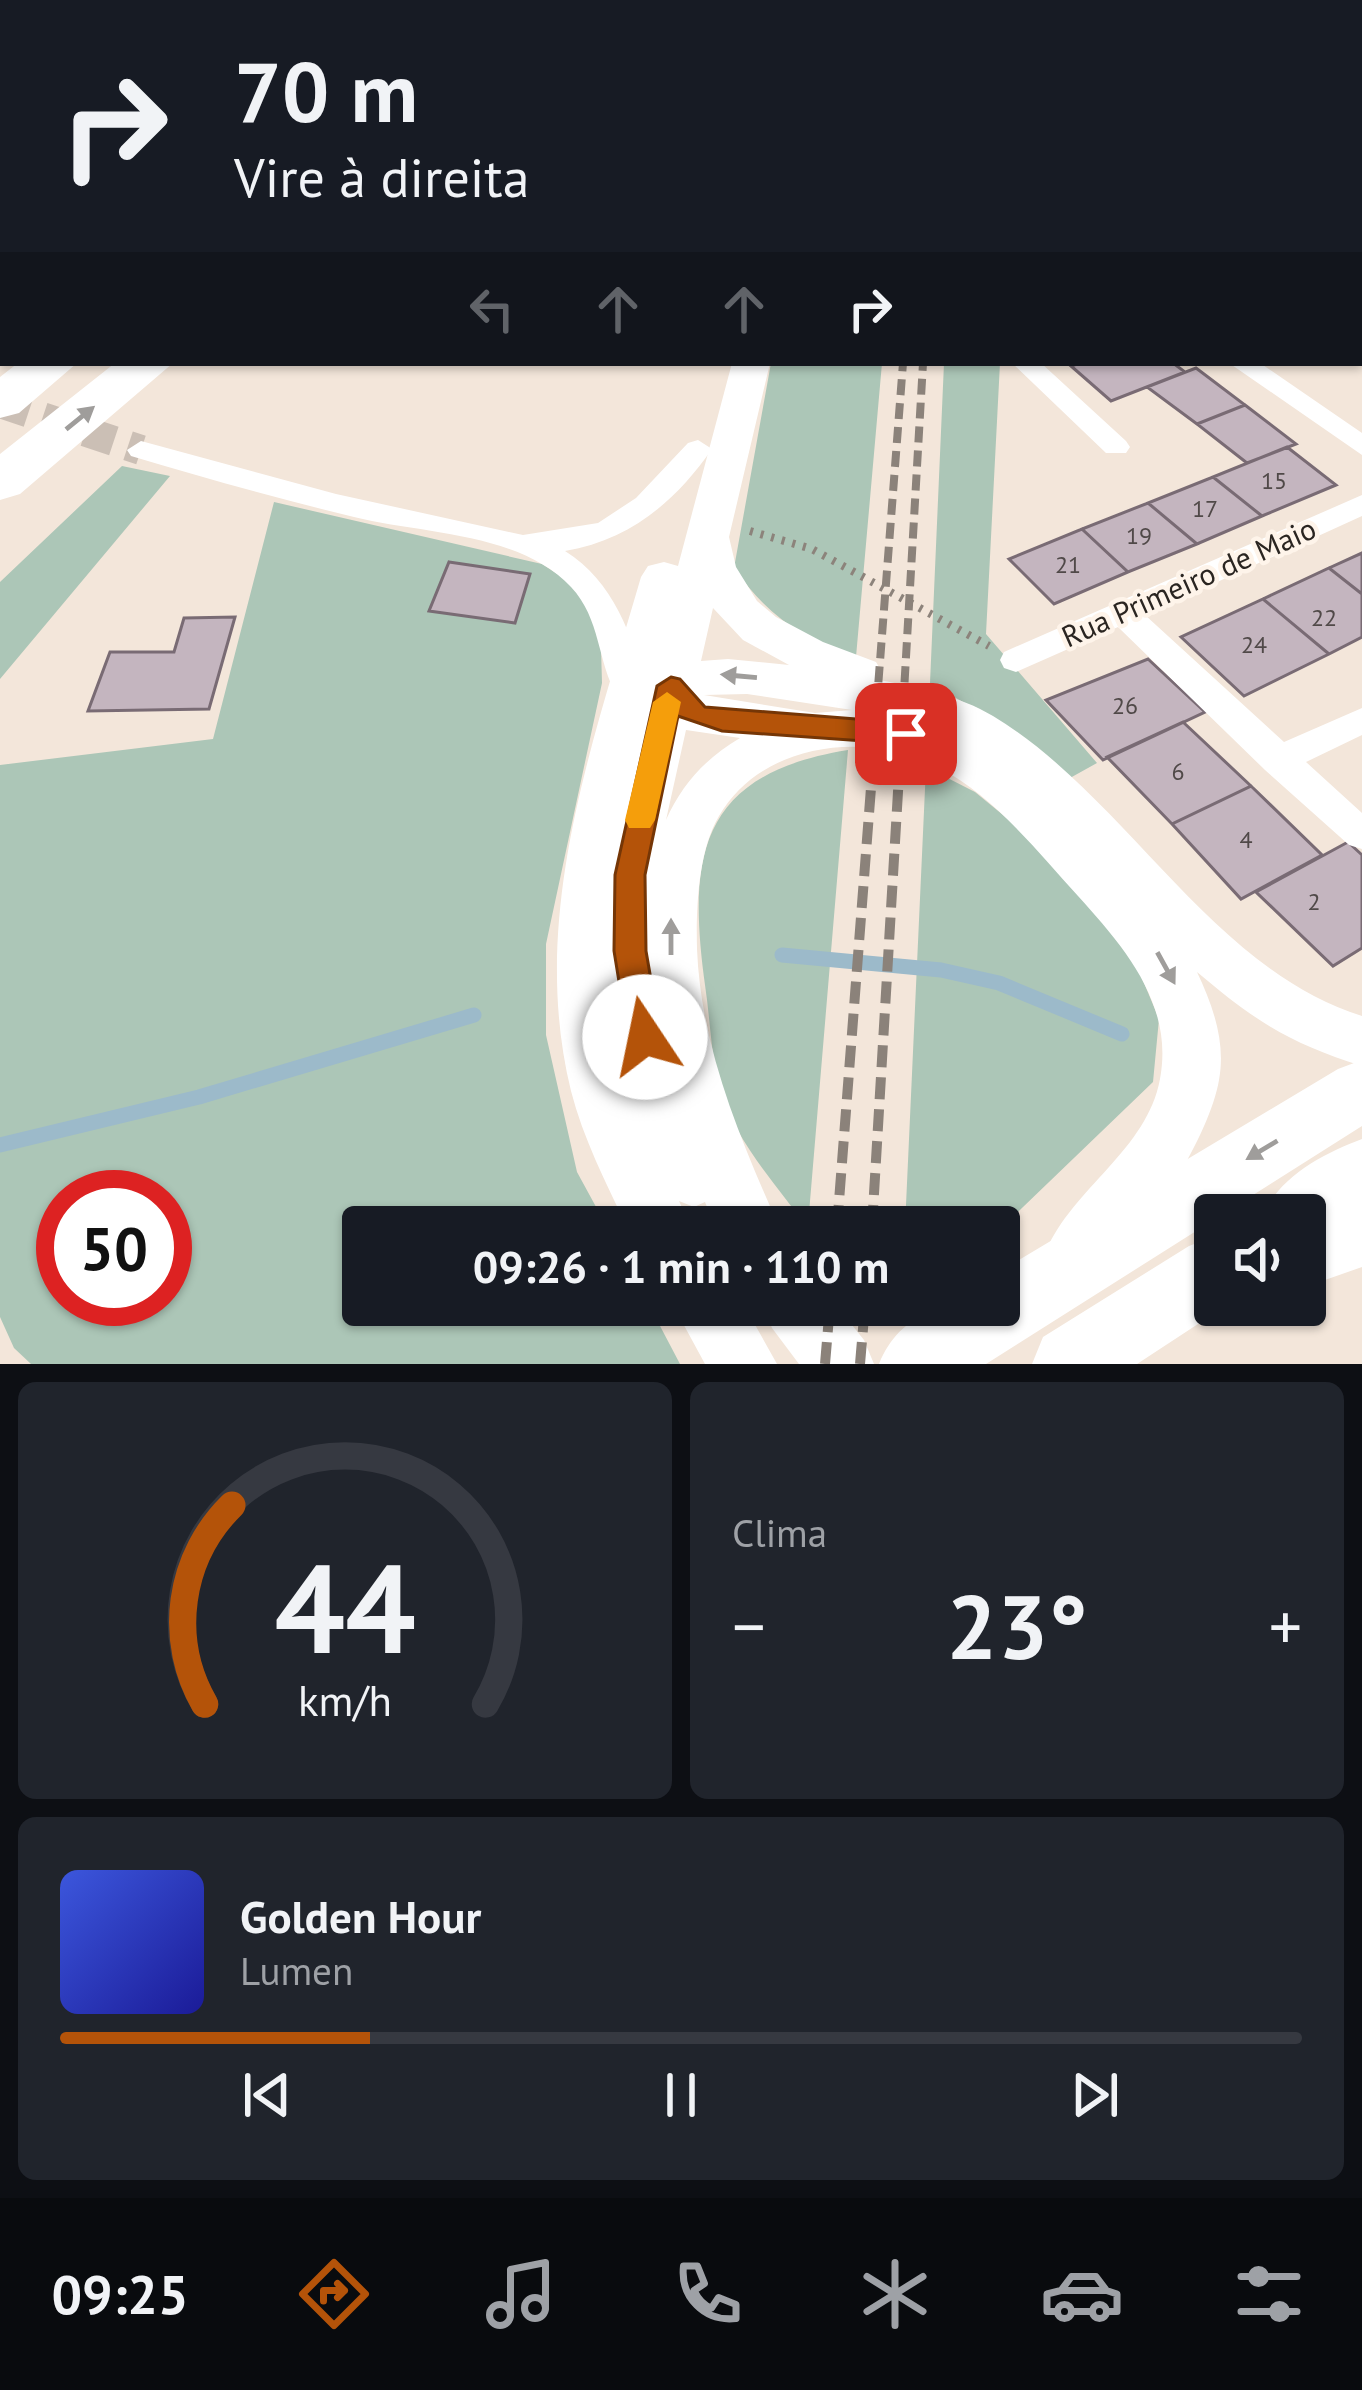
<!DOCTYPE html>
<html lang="pt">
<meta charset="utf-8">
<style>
body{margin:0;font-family:"PT Sans",sans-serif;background:#20242c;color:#f1f3f6;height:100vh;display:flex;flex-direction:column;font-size:45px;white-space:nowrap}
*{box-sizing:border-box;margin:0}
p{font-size:39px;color:#9ea1a6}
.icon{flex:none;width:66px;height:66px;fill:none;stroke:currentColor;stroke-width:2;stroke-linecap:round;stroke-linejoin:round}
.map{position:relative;height:1364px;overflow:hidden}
.sheet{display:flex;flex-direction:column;gap:18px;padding:18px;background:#0d0f14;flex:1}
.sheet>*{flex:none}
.top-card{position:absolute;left:0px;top:0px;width:1362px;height:366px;box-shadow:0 3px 9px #0004;background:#171b24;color:#f1f3f6;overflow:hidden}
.fabs{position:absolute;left:1194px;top:1194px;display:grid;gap:24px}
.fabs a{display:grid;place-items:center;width:132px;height:132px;border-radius:12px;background:#171b24;box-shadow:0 3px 9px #0004;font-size:60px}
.speed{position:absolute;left:36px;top:1170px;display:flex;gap:24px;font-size:60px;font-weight:700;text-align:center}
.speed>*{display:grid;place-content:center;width:156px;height:156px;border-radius:50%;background:#171b24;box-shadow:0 3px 9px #0004;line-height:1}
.speed .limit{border:18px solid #d22;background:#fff;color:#111}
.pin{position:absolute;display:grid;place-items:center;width:102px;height:102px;color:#fff;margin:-51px;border-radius:24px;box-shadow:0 6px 18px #0006}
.me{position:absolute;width:132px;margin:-66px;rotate:349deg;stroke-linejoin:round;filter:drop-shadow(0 0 9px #0008)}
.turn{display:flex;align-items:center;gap:42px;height:252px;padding:0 36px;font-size:54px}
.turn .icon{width:156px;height:156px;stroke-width:2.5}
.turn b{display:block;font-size:84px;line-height:102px}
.lanes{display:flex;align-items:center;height:114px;padding:0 36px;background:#0003;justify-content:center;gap:60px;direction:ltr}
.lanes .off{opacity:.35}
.big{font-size:90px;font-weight:800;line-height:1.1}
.sheet .widget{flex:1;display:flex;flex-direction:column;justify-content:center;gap:18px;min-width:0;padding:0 42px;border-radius:18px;background:#20242c}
.sheet .dial{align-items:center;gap:0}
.dial svg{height:312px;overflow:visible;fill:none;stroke:#363941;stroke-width:7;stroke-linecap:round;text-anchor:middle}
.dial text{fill:#f1f3f6;stroke:none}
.song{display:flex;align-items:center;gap:36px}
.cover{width:144px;height:144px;border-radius:18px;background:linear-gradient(135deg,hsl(230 70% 55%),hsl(240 70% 35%))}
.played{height:12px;border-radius:6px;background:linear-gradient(90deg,#b45309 25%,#363941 25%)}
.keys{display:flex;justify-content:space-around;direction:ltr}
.heat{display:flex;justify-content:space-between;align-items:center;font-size:66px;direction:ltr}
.sheet .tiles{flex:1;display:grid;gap:18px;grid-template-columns:1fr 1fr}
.widget:last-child{grid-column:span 2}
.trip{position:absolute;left:342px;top:1206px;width:678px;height:120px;border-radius:12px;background:#171b24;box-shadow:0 3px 9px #0004;font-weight:800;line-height:120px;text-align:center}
.tabs{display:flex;height:192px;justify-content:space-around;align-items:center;background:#090b0e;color:#9ea1a6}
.tabs .icon{width:84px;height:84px}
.tabs .on{color:#b45309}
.tabs b{font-size:54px;color:#f1f3f6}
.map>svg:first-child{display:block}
.green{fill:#acc6b7;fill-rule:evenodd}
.forest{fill:#a3c1b1}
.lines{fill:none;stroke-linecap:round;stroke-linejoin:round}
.stream{stroke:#9cbaca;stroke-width:15}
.building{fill:#c4b5bf;stroke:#796b74;stroke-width:3}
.street-tunnel{stroke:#cbbfb5;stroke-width:30;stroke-dasharray:30 15;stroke-linecap:butt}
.path-far1{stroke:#8c837b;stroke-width:4.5;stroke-dasharray:1.5 6;stroke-linecap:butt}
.path{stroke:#8c837b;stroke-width:8;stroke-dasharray:3 8;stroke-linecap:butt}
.street{fill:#fff;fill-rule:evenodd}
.secondary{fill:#fff;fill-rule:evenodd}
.primary{fill:#fff;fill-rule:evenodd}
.highway{fill:#fff;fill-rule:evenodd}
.rail-far1{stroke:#8b827a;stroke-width:8;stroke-dasharray:16 8;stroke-linecap:butt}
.rail{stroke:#8b827a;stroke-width:10;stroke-dasharray:22 10;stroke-linecap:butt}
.oneway{fill:#9f9d9b}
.route{fill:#b45309;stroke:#753606;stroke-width:3}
.slow{fill:#f59e0b}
.labels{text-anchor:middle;stroke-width:9;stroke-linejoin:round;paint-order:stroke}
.number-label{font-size:24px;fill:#504948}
.street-label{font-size:30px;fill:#2a2521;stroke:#fef4ea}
</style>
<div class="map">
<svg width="1362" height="1364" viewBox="0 0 1362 1364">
<rect width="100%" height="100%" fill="#f3e6da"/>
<path class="green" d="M771,363H882L856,657C803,641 765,613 734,568Z
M944,363H1000L986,634L1097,763L1070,778L982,713L930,683Z
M122,466L170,476L0,679V582Z
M274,502L542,564L585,592L601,648L602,683L546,944V1035L577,1172L607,1227H363V1305H649L680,1364H31L14,1348L0,1317V765L213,739ZM63,1197H165V1299H63Z
M848,750L809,1213L807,1227C776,1185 733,1138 719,1086C711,1054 710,1018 705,985C687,854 700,774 848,750Z
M926,767L975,792L1048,852L1137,966L1159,1019L1153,1082L999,1230L905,1227Z"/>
<path class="forest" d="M0,0H487L3,3L0,342Z"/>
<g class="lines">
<path class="stream" d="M782,955L941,970L999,983L1122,1034
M0,1145L199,1097L474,1015"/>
</g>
<path class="building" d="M1080,363H1173L1185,372L1111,401L1071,366Z
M1196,368L1245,405L1197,424L1147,387Z
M1245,405L1296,444L1247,463L1197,424Z
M1287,447L1336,485L1262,516L1213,477Z
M1213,477L1262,516L1197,544L1148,503Z
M1148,503L1197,544L1128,572L1082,529Z
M1082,529L1128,572L1054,604L1009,559Z
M1362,553V594L1329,568Z
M449,562L530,574L515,623L429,611Z
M1329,568L1362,594V637L1329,654L1263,599Z
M1263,599L1329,654L1244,696L1181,637Z
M235,617L209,709L88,711L110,652H174L184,618Z
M1148,659L1205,712L1103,760L1046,700Z
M1183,722L1251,786L1172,824L1107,757Z
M1251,786L1322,855L1241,899L1172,824Z
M1348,842L1362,855V948L1333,966L1256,892Z"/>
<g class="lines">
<path class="street-tunnel" d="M0,403L141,450"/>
<path class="path-far1" d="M352,3L356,0"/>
<path class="path" d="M750,531L812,549L989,646"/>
<path class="street" d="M405,0H426L403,3Z
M1297,0H1317V3H1297Z
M1359,124L1362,125V143L1359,142Z
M3,318V335L0,336V319Z
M1012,363H1041L1126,441L1130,447L1126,453H1106Z
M1229,363H1260L1362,433V455Z
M698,440L712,449C675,502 630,540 565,551C614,582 632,635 646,688L641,696H617C597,661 601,619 571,587C520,532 422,534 354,517C279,499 205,478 131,456L127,450L141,441L336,494L523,535L598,523L636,498L688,443Z
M1362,495V516L1145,615L1284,742L1362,708V735L1306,762L1362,813V849L1349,845L1265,770L1118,627L1016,672L1004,668L1000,660L1004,652Z"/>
<path class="secondary" d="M732,363H770L729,537L736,567L757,601L776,617L823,642L876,662L883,674L879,680C917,687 960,696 993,716C1126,796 1211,969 1362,1016V1066C1289,1043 1255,1021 1197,972C1213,1006 1226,1042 1219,1080C1209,1140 1134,1260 1078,1282L1055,1273L1046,1251C1073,1188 1147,1150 1160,1079C1174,1004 1124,947 1078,896C1036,850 994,796 938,767C867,730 762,742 719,816C698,851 696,909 697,949C701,1048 740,1138 779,1227H715L705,1202L694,1207L679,1201L691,1227H627C606,1183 583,1138 571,1091C528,916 593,743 641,577L648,566L664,562L678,566ZM713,608L743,640L789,665L728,659L701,661ZM747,694L852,710L815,713L704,695ZM686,730L740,738C706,758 682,784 666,820Z
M1362,1207V1267L1305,1287V1225Z
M673,1305H744L777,1364H705Z
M762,1305H836L864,1340L874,1364H799L772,1328Z"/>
<path class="primary" d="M1362,1060V1126L986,1364H879C902,1309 945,1305 999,1305V1272L1338,1069Z
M1362,1139V1211L1305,1246V1215H1263C1279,1177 1324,1153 1362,1139Z
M1215,1236V1305H1227L1137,1364H1032L1043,1337L1189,1246Z"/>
<path class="highway" d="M507,0H546L505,3Z
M575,0H615L573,3Z
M18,363H77L19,413L0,418V377Z
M115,363H173L20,494L0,500V454Z"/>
<path class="rail-far1" d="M871,778L903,363
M899,778L923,363"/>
<path class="rail" d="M837,1227L872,775
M872,1227L899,775
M825,1364L830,1305
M860,1364L865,1305"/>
</g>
<defs><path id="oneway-solid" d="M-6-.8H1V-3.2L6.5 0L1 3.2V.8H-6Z" transform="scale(3)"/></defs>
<g class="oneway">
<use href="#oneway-solid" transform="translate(80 418) rotate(-39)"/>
<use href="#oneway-solid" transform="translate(739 676) rotate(-175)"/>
<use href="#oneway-solid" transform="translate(671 937) rotate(-90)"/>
<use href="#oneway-solid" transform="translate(1166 968) rotate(61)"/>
<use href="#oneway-solid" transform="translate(1262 1150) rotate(149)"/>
</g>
<path class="route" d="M671,677L680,679L705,707L906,723L920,734L906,744L722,731L678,716L645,875L646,951L661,1037L656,1047L645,1051L633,1047L628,1037L614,951L615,875L657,686Z"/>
<path class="slow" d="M667,692L681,702L655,820L650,828H629L625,820L653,702Z"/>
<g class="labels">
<g class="number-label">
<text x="1274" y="489">15</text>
<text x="1205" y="517">17</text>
<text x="1139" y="544">19</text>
<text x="1068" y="573">21</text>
<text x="1324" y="626">22</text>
<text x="1254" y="653">24</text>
<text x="1125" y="714">26</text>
<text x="1178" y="780">6</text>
<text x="1246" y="848">4</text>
<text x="1314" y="910">2</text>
</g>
<g class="street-label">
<text transform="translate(1189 583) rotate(-24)" y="10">Rua Primeiro de Maio</text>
</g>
</g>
</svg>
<div class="fabs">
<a><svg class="icon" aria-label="sound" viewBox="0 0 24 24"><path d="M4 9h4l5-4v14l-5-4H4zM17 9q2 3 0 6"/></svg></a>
</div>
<div class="speed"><div class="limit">50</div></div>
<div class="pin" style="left:906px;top:734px;background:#d93025"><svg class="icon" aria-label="arrive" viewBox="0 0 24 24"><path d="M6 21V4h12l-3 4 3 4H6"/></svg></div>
<svg class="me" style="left:645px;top:1037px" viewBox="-20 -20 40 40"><circle r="19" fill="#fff"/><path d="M0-13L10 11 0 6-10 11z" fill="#b45309"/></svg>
<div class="trip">09:26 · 1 min · 110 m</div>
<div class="top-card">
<div class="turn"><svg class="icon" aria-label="right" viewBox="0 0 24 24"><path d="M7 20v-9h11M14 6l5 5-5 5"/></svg><div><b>70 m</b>Vire à direita</div></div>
<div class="lanes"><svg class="icon off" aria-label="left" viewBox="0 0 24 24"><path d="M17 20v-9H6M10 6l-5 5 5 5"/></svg><svg class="icon off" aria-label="ahead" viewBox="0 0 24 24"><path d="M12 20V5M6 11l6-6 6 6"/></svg><svg class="icon off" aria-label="ahead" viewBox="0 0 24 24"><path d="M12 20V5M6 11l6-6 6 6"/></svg><svg class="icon" aria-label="right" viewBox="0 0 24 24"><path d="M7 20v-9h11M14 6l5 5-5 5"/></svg></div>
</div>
</div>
<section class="sheet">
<div class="tiles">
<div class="widget dial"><svg viewBox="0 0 100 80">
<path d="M14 69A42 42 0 1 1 86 69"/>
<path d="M14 69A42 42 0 0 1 21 18" stroke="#b45309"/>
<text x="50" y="56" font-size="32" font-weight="700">44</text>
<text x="50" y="72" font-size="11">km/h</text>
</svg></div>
<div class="widget"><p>Clima</p>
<div class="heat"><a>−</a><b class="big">23°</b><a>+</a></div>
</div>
<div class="widget">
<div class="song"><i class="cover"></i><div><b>Golden Hour</b><p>Lumen</p></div></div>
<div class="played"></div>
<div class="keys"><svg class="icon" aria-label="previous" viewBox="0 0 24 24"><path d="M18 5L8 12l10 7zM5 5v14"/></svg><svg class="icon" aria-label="pause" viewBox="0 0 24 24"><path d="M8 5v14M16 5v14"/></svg><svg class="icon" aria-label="next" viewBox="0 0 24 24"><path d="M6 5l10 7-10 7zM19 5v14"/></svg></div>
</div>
</div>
</section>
<nav class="tabs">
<b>09:25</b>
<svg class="icon on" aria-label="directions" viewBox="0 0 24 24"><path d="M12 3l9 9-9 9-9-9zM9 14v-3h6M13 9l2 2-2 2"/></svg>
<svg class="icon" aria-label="music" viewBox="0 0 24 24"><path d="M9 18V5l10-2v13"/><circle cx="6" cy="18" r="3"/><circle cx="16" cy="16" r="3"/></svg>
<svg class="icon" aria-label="phone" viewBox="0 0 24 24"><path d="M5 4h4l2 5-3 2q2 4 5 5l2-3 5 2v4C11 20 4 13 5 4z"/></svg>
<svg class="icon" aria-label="climate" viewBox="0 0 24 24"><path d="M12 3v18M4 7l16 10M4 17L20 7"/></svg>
<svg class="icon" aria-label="car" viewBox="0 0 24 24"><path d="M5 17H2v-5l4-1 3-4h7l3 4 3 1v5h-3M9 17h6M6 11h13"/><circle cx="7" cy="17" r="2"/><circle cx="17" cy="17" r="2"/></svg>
<svg class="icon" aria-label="filters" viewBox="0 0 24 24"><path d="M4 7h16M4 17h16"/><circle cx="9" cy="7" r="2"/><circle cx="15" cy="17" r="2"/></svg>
</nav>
